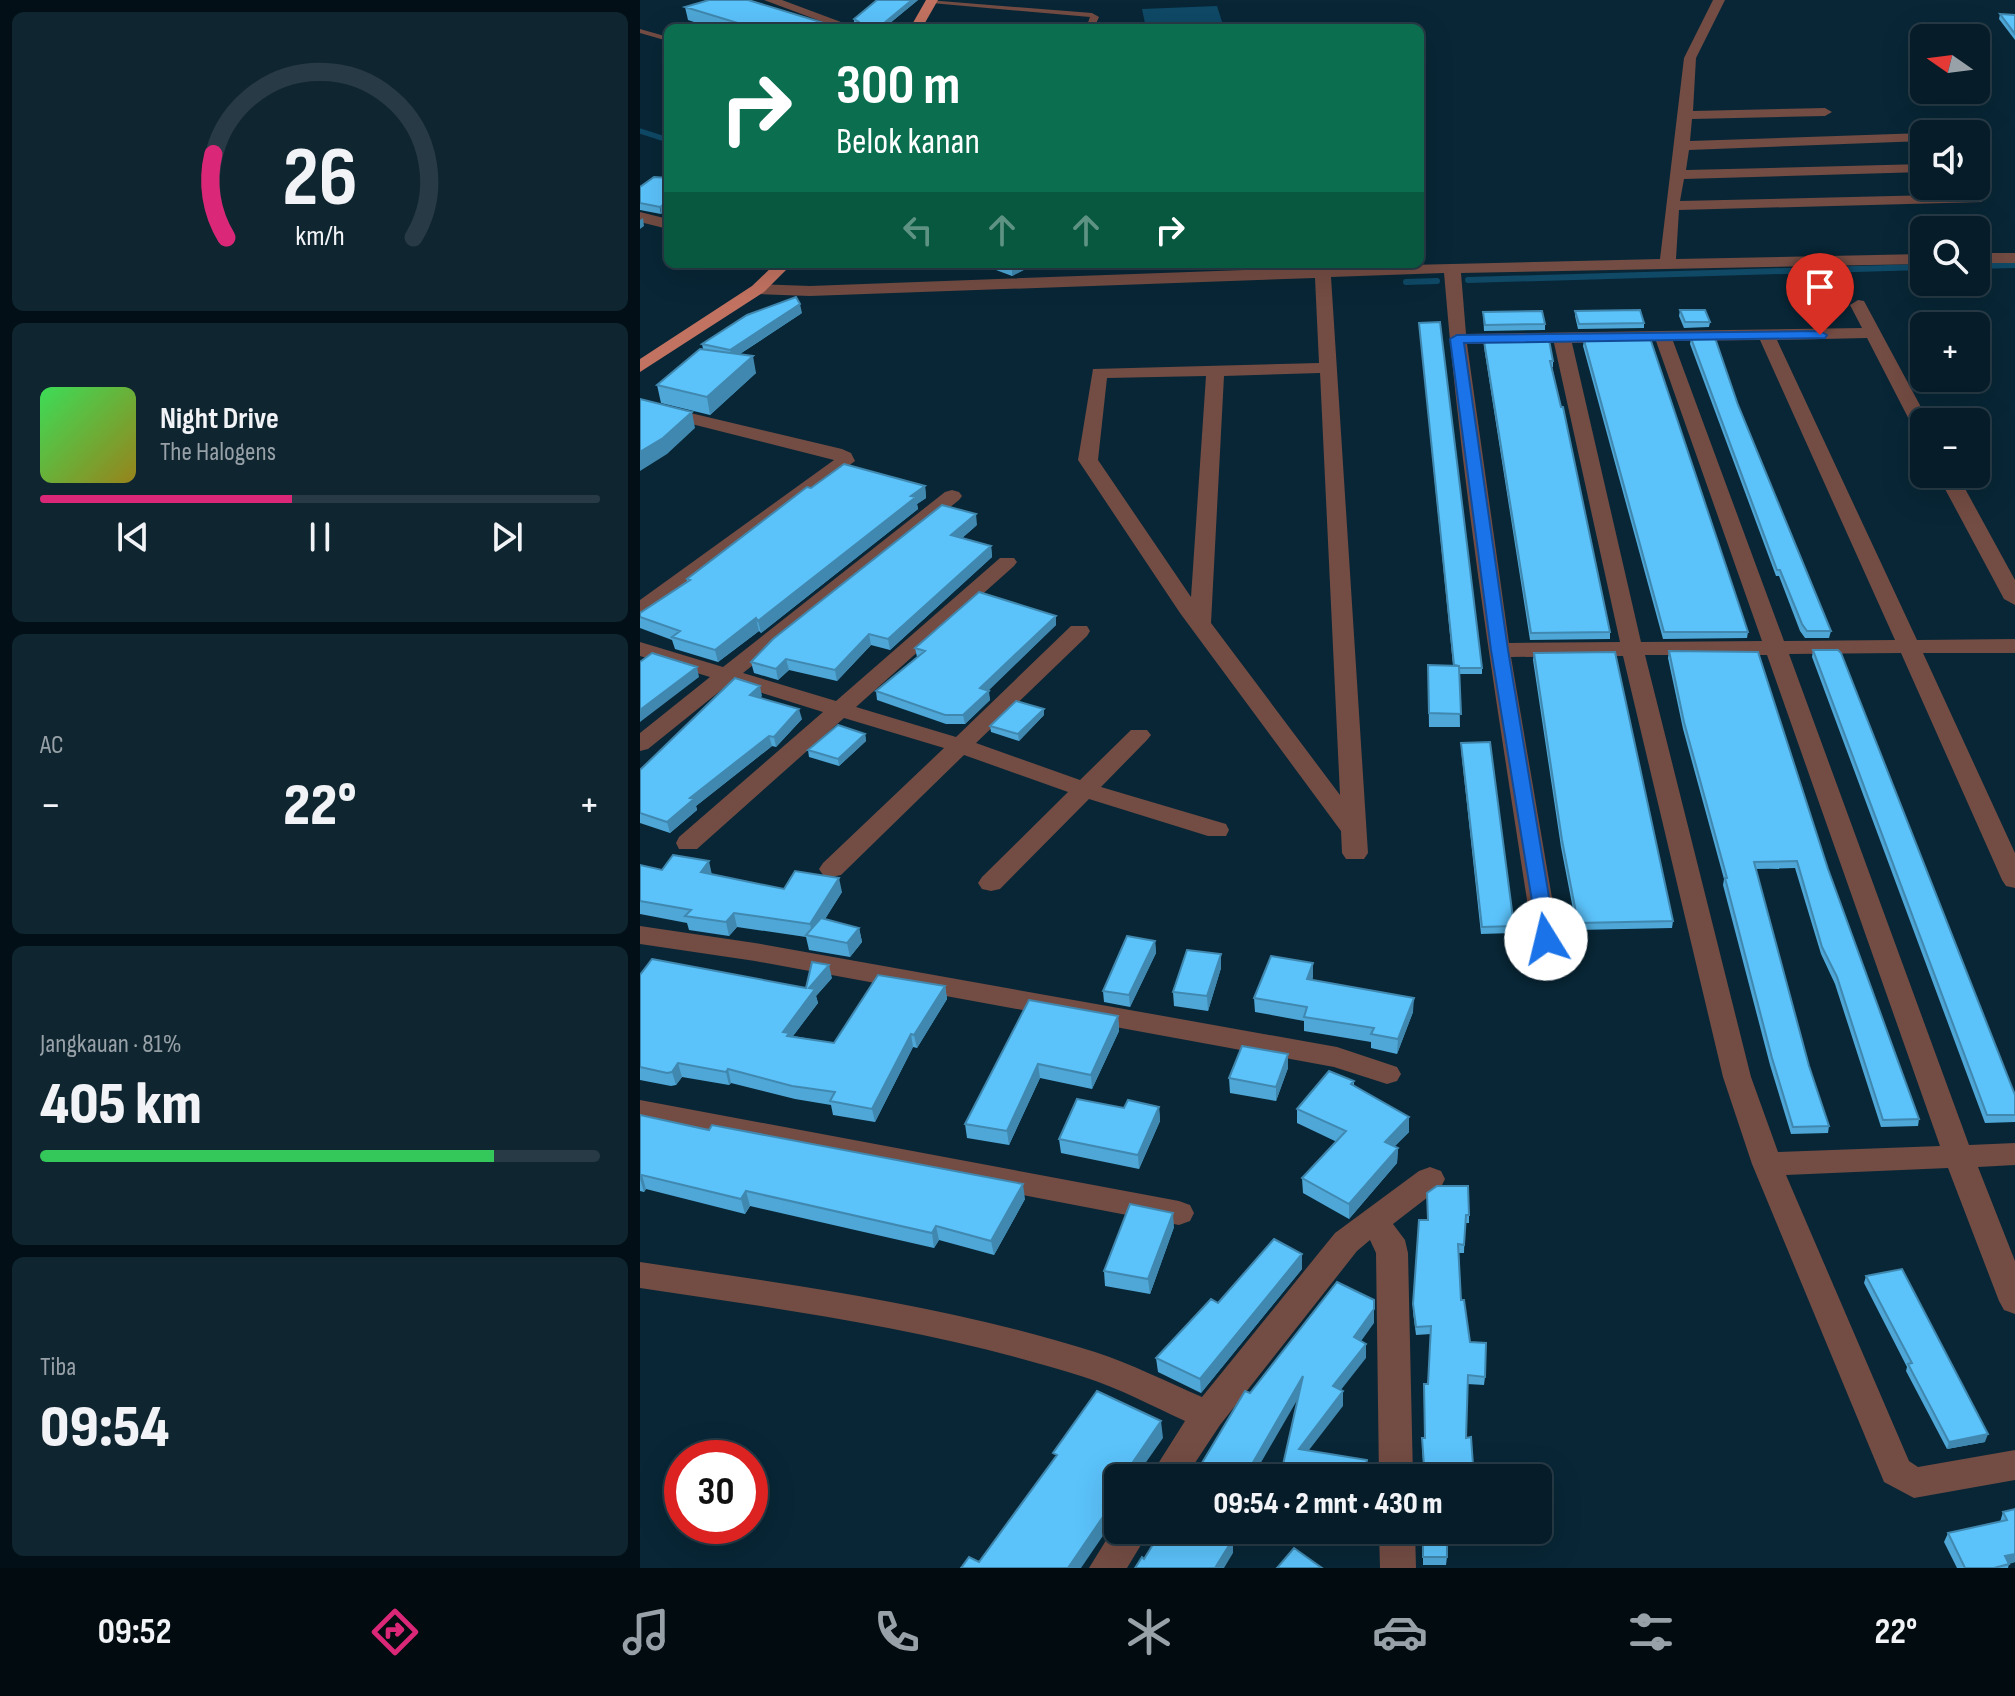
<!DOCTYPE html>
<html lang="id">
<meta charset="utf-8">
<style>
body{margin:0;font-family:"Sofia Sans Condensed",sans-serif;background:#0f2530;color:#f1f3f6;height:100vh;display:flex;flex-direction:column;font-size:30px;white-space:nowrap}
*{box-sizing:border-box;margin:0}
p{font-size:26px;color:#98a1a8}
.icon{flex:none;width:44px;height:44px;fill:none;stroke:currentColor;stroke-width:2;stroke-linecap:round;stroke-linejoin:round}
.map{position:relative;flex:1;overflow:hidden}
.drawer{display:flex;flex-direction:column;gap:12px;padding:12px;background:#030f16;width:640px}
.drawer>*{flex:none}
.banner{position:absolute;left:24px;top:24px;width:760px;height:244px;border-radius:12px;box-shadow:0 8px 32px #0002,0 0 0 2px #273a45;background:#0b6e4f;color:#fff;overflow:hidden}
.needle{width:52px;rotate:284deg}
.tools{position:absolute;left:1270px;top:24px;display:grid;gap:16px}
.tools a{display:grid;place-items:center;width:80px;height:80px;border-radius:12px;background:#061c28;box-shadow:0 8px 32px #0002,0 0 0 2px #273a45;font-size:40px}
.speed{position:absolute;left:24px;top:1440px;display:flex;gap:16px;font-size:40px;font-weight:700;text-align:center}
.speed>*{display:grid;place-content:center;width:104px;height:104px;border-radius:50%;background:#061c28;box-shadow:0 8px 32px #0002,0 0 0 2px #273a45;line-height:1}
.speed .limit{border:12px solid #d22;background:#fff;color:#111}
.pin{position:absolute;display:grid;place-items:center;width:68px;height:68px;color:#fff;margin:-82px -34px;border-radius:50% 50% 50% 0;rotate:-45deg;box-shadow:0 0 8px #0007}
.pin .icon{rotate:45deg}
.me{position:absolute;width:88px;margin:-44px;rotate:351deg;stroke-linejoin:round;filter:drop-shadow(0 0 6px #0008)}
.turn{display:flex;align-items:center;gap:28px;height:168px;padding:0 40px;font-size:36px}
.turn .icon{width:104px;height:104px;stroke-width:2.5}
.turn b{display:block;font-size:56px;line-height:68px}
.lanes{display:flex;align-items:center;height:76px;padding:0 40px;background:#0003;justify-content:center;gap:40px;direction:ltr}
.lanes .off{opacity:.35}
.big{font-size:60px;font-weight:800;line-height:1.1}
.drawer .widget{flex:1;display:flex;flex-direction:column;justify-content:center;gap:12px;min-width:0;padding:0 28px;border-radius:12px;background:#0f2530}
.drawer .dial{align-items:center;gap:0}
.dial svg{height:208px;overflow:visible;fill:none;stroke:#273a45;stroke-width:7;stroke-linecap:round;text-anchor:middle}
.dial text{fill:#f1f3f6;stroke:none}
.song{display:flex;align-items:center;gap:24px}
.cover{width:96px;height:96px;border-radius:12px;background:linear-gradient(135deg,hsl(130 70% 55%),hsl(50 70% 35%))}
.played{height:8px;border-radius:4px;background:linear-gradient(90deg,#db2777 45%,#273a45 45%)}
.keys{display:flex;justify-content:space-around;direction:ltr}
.heat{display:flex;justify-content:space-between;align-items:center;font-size:44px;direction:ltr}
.charge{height:12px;border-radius:6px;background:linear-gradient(90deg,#34c759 81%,#273a45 0)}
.trip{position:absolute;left:464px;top:1464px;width:448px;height:80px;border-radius:12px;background:#061c28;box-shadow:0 8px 32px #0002,0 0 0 2px #273a45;font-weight:800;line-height:80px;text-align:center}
.dock{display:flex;height:128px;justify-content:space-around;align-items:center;background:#020b10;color:#98a1a8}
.dock .icon{width:56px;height:56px}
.dock .selected{color:#db2777}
.dock b{font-size:36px;color:#f1f3f6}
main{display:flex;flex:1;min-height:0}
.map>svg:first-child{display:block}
.water{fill:#0f4966}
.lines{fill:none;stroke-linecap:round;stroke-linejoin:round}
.stream-far1{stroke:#0f4966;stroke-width:5}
.stream{stroke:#0f4966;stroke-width:6}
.lane{fill:#734c43;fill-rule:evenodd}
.street{fill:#734c43;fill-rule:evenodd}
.primary{fill:#c27260;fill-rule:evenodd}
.wall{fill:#4ea7d7}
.shaded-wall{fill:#4088af}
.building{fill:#5bc2fa;stroke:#4088af;stroke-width:2}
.route{fill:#1a73e8;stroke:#114b97;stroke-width:2}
</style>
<main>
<section class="drawer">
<div class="widget dial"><svg viewBox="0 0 100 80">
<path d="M14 69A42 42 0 1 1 86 69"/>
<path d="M14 69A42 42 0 0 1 9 37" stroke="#db2777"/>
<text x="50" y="56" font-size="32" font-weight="700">26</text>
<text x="50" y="72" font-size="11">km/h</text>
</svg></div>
<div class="widget">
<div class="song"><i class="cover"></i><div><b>Night Drive</b><p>The Halogens</p></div></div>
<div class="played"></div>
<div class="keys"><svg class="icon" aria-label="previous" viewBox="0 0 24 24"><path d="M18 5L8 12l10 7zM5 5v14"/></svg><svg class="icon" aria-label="pause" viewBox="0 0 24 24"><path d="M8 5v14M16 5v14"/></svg><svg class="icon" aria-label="next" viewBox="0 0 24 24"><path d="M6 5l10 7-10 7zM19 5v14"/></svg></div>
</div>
<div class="widget"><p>AC</p>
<div class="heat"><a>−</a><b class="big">22°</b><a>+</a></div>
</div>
<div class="widget"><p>Jangkauan · 81%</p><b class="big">405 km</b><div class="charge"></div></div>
<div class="widget"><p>Tiba</p><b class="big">09:54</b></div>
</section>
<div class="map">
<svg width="1375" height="1568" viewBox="0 0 1375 1568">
<rect width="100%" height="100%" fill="#082636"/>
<path class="water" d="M577,6L584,28H506L502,9Z"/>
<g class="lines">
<path class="stream-far1" d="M0,131L28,140"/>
<path class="stream" d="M1336,266L1375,265
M828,280L1284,267
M766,282L797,281"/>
<path class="lane" d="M288,0L452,13L459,17L454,28H446L450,17L291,3Z
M0,29L28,37V41L0,33Z"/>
<path class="street" d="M124,0H142L217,28H199Z
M1073,0H1085L1056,58L1053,111L1185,108L1192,112L1185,116L1052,119L1050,141L1284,133L1289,134H1284V141L1049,150L1046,170L1284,164V172L1044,179L1040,201L1337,194L1342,196V202L1039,210L1036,259L1284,254V264L821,273L826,334L1222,328L1210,305L1218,300L1224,301L1289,422H1284V437L1275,431L1227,338L1137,340L1277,640L1375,639V653H1283L1375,853V888L1366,886L1362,880L1261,653L1149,654L1329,1145L1375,1143V1165L1338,1167L1375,1261V1314L1364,1310L1359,1301L1308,1168L1146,1175L1269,1461L1278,1467L1375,1450V1480L1274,1498L1244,1482L1112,1164L1083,1077L983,656L871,657L919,939L915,945L906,948L897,945L893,939C859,718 822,496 804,273L691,277L728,853L724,859H706L702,853L701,831L540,613L438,460L453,369L679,363L675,278L170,296L118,294L110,289L118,284L170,286L683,267L1020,259L1044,58ZM1120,340L1255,640L1144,641L1033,341ZM1016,341L1122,641L1001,642L932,343ZM914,343L980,642L869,643L827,344ZM680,373L700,795L571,623L584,376ZM566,376L551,597L458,460L467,378ZM1005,655H1127L1300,1146L1138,1152L1111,1077Z
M0,212L28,219V229L0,222Z
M1336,253H1375V263H1336Z
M0,401L202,449L211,453L215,461L8,615L0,616V600L194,460L0,411Z
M1297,474H1317L1375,580V605L1364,599Z
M312,490L319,492L322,496L319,500L103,673L196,701L360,558H374L377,562L374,566L216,707L316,737L431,626H447L450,631L447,636L336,743L440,780L491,730H507L511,735L507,740L461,787L586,824L589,830L586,836H568L449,799L360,889L351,891L342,889L338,883L342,877L428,792L324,755L201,875L192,877L183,875L179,869L183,863L304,748L204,718L57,849H39L36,843L39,837L183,712L90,683L8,749L0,751V733L70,677L0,656V642L83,667L305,492Z
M0,926L115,943L697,1047L757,1067L761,1074L757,1081L747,1084L694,1067L115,961L0,944Z
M0,1100L539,1201L550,1205L554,1213L550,1221L539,1225L0,1122Z
M790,1167L801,1171L805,1179L801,1187L753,1224L765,1240L768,1253L773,1478H739L736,1253L730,1240L717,1251L580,1425L545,1478H509L545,1421C512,1406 479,1388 444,1377C300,1331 149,1310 0,1288V1262C153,1285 307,1305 455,1352C492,1364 527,1382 562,1397L695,1233L779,1171Z
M478,1521V1530H510L487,1568H449Z
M739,1530H775L776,1568H740Z"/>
<path class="primary" d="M286,0H298L282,28H270Z
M135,264H152L124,292L0,372V359L112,286Z"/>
</g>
<path class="wall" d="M237,0H278L244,28H205V26H218L214,24V19Z
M45,7L200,28H72L48,20Z
M1360,14L1375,15V40L1359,19Z
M14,177L21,214L0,210V187Z
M340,264H395L372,276Z
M1040,310L1070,322L1069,327L1044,328L1039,316Z
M935,311L1004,323V328L938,329L935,316Z
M843,312L905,324V330L844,331Z
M162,313L100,354L116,373L70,415L21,403L17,385L63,349L62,344Z
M779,323L842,668V674H819L820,727H789L788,665H813Z
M1051,338L1098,405L1191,631L1189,638H1165L1160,631L1139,576H1136L1050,344Z
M944,340L1108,632L1107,638L1023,639L943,346Z
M844,341L913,361V367H912L970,632V639L890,640L844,347Z
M285,486L286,498L277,504L278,509L121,633L119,631L78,662L35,649L32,640L0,628V613L47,581V579Z
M337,525L322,538L351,546L352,557L250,650L231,645L197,681L149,670L138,680L114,673L111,662Z
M416,616V625L348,690L350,700L325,724H306L237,700L236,691L277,657L275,648Z
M1173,650L1375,1095V1122L1345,1123L1172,657Z
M1029,651L1188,869L1279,1119L1278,1126L1241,1127L1195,984L1181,954L1155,868L1116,869L1169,1066L1189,1126L1188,1133L1151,1134L1130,1065L1083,885L1084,879L1043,729L1028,658Z
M894,653L1033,921L1032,928L937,930L921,847L893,660Z
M122,696L120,698L162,719L136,747L132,746L56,806L57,810L30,833L0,823V770Z
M404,715L379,741L351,732L350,726Z
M225,734L226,741L199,766L169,757L168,750Z
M821,743L874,926L873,933L841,934L821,749Z
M0,865L22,870L72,874L144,889L202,892L185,919L219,928L222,942L210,957L169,950L166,937L97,927L89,936L49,930L47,923L0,914Z
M515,941L516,953L490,1007L464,1002L463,991Z
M581,954V968L568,1011L534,1006L533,992Z
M0,975L166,988L192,978L176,996L178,1003L153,1036L194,1043L305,986L307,999L277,1048L273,1047L235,1122L193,1115L191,1105L155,1099L91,1083L89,1085L42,1077L36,1085L31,1086L0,1080Z
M673,977L672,980L773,1012L757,1054L731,1048V1042L664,1031V1021L615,1012L614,998Z
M389,1000L478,1016L479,1031L452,1089L400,1078L369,1145L327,1138L325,1124Z
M648,1054V1068L636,1101L590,1093L589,1078Z
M714,1081V1086L769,1117V1132L754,1147L758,1148L757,1163L709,1219L663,1193L662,1178L697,1142L657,1123V1109Z
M519,1107L520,1121L499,1169L421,1153L419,1139L484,1108Z
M0,1115L385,1199L354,1255L299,1240L294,1248L110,1206L105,1214L6,1189L4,1192L0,1191Z
M829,1215V1223H825L824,1253H819L821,1300L830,1342L845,1377L844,1385L827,1384L826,1438L833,1465V1473H829L830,1478H784L782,1447V1438H784L791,1334L776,1335L773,1312L779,1220H787Z
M534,1227L510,1294L465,1286L464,1271Z
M662,1269L561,1393L518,1372L516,1358L578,1303Z
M1226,1276L1345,1442L1307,1449L1266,1371L1267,1367L1224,1283Z
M1375,1509V1562L1369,1564L1368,1568H1317L1304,1542L1308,1533L1360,1522L1363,1512Z
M783,1530L807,1557L806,1565H783Z"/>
<path class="shaded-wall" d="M272,0H278L244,28H238Z
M28,201V210L21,214L20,207Z
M3,218L4,226L0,229V220Z
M378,264H395L372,276V267Z
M160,304L162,313L92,359L90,350Z
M113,356L116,373L70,415L67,397Z
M52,412L55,428L27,454L0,471V452Z
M285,486L286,498L277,504L278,509L121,633L118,621Z
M336,514L337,525L313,546L311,535Z
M351,546L352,557L250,650L248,639Z
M416,616V625L342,697L340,688Z
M116,618L119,631L78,662L75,650Z
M229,634L231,645L197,681L195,670Z
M146,659L149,670L138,680L136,669Z
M57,667L59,677L0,722V710Z
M120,686L122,696L112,705L110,695Z
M349,691L350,700L325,724L323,715Z
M159,709L162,719L136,747L134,737Z
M404,709V715L379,741L378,734Z
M225,734L226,741L199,766L198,759Z
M129,736L132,746L56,806L57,810L30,833L27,822L50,798Z
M69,861L72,875L61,872Z
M199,878L202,892L173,938L170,924Z
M94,913L97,927L89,936L86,922Z
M219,928L222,942L210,957L207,943Z
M515,941L516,953L490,1007L489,995Z
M581,954V968L568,1011L567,996Z
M673,963V977L667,994V979Z
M189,965L192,978L176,996L178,1003L150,1040L143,1032L169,988Z
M305,986L307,999L277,1048L274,1035Z
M774,998L773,1012L757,1054L758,1039Z
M478,1016L479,1031L452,1089L451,1075Z
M271,1034L273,1047L235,1122L232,1109Z
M648,1054V1068L636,1101V1087Z
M38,1063L42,1077L36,1085L32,1072Z
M398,1064L400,1078L369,1145L367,1131Z
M88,1069L91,1083L89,1085L86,1072Z
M519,1107L520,1121L499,1169L498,1155Z
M769,1117V1132L744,1156L745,1142Z
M758,1148L757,1163L709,1219V1204Z
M2,1175L6,1189L4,1192L0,1179Z
M383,1184L385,1199L354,1255L351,1241Z
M106,1191L110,1206L105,1214L101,1199Z
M533,1213L534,1227L510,1294L508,1279Z
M296,1226L299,1240L294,1248L292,1233Z
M662,1254V1269L561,1393L560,1379Z
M734,1309V1323L714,1351V1337Z
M726,1344V1358L693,1400V1386Z
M663,1376V1390L612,1478H604Z
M703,1391V1406L659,1463V1449Z
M521,1421L523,1438L495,1478H482Z
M1348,1434L1345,1442L1307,1449L1309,1442Z
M478,1483V1502L470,1514L471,1524L441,1568H428L463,1505Z
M593,1539V1553L584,1568H575Z
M1375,1554V1562L1362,1565L1365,1556Z"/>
<path class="building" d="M69,0H108L200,28H114L45,7Z
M237,0H272L238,28L205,26H218L219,22L214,19Z
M1360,14L1375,15V34Z
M14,177L28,178V201L20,207L0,203V187Z
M362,264H378L372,267Z
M156,297L160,304L90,350L62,344L107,315Z
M1000,310L1004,323L939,324L935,311Z
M1040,310H1065L1070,322H1045Z
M902,311L905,324L845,325L843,312Z
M800,322L842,668H819V666L814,665L779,323Z
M1010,338L1108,632H1024L944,340Z
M1051,338H1075L1098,405L1191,631H1167L1162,624L1140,570H1137Z
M909,340L913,361H910L921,407H923L970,632L891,633L844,341Z
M60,349L113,356L67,397L17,385Z
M0,399L52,412L23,438L0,452Z
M204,464L285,486L271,496L276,497L118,621L116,618L75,650L32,637L40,631L0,617V613L50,580L47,579L167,487L171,488Z
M302,505L336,514L311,535L351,546L248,639L229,634L195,670L146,659L136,669L111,662L133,639Z
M339,592L416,616L340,688L349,691L323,715H305L236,691L285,651L275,648Z
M1173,650H1198L1201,653L1375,1095V1115H1347Z
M1029,651L1118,652L1188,869L1279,1119L1243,1120L1197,977L1182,947L1157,861L1114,862L1169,1066L1189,1126L1153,1127L1132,1058L1085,878H1087L1044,722Z
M975,652L1033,921L938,923L922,840L894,653Z
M12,653L57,667L0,710V662Z
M788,665L819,666L821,714L789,713Z
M95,678L120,686L110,695L159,709L134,737L129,736L50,798L54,799L27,822L0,813V770Z
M376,701L404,709L378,734L350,726Z
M198,725L225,734L198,759L168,750Z
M850,742L874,926L842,927L821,743Z
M33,855L69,861L61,872L144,889L155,871L199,878L170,924L94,913L86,922L45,916L51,910L0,901V865L22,870Z
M181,918L219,928L207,943L166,935Z
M487,936L515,941L489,995L463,991Z
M547,950L581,954L567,996L533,992Z
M631,956L673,963L667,979L774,998L758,1039L731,1034L734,1028L664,1017L667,1007L614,998Z
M12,959L166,988L172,962L189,965L169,988L175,989L143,1032L149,1033L147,1036L194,1043L238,975L305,986L274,1035L271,1034L232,1109L190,1101L195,1092L152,1086L88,1069L86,1072L38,1063L32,1072L27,1073L0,1067V975Z
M389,1000L478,1016L451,1075L398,1064L367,1131L325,1124Z
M602,1046L648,1054L636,1087L589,1078Z
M689,1071L714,1081L711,1084L769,1117L745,1142L758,1148L709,1204L662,1178L706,1131L657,1109Z
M437,1099L484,1108L488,1100L519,1107L498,1155L419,1139Z
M0,1115L69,1130L72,1125L383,1184L351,1241L296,1226L292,1233L106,1191L101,1199L2,1175L0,1177Z
M797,1186H828L829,1215H826L824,1245L818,1244L821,1300H824L830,1342L846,1343L845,1377L828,1375L826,1438L831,1437L833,1465H828L830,1478H785L782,1438H785L784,1384H788L791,1326L776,1327L773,1304L779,1220H788L787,1193Z
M490,1204L533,1213L508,1279L464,1271Z
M634,1239L662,1254L560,1379L516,1358L571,1299L578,1303Z
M1262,1269L1348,1434L1309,1442L1268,1364L1272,1363L1226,1276Z
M697,1282L734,1300V1309L714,1337L726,1344L693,1386L703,1391L659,1449L727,1460L723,1478H640L663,1376L604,1478H553L605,1391L610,1393Z
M457,1391L521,1421L482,1478H478V1483L463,1505L469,1508L428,1568H321L329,1557L339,1562L417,1455L413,1453Z
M1375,1509V1554L1365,1556L1369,1564L1354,1568H1325L1308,1533L1367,1520L1363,1512Z
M522,1530H574L593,1539L575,1568H495L502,1557L504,1559Z
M783,1530H807V1557H783Z
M654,1548L682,1568H637Z"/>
<path class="route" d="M1180,331L1187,335L1185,338L824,343L868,650L916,939L913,944H899L851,650L810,339L817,335Z"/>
</svg>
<div class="tools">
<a><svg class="needle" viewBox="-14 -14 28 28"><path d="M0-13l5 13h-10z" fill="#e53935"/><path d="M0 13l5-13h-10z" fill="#98a1a8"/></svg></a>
<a><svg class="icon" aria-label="sound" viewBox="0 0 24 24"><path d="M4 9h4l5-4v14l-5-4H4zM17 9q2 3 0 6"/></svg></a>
<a><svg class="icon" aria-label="search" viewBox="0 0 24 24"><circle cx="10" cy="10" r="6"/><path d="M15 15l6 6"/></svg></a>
<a>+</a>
<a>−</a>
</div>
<div class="speed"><div class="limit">30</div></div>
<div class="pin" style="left:1180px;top:335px;background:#d93025"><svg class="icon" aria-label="arrive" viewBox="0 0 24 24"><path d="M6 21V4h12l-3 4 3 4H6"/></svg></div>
<svg class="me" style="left:906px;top:939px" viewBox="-20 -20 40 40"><circle r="19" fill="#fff"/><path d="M0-13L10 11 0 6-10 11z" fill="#1a73e8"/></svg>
<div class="trip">09:54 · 2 mnt · 430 m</div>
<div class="banner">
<div class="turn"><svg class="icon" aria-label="right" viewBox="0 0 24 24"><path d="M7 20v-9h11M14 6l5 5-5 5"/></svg><div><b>300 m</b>Belok kanan</div></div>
<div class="lanes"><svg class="icon off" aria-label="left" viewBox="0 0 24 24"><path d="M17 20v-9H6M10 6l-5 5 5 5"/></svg><svg class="icon off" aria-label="ahead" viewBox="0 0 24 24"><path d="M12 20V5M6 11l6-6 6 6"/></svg><svg class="icon off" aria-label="ahead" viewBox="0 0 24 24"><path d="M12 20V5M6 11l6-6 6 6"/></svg><svg class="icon" aria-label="right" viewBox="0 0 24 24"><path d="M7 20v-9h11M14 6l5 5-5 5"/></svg></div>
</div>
</div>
</main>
<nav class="dock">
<b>09:52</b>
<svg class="icon selected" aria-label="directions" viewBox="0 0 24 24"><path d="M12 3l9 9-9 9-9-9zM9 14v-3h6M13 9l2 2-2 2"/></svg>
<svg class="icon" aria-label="music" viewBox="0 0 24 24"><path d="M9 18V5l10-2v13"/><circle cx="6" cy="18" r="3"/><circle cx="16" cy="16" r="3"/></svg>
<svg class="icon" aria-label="phone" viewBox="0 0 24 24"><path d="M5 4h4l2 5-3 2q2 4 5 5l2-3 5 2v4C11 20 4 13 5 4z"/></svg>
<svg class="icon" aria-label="climate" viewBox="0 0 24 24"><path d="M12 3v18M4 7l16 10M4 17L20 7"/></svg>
<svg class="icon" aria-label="car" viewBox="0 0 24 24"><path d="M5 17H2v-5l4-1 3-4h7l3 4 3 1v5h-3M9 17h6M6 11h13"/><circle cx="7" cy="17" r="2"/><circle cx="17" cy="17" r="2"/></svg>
<svg class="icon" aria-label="filters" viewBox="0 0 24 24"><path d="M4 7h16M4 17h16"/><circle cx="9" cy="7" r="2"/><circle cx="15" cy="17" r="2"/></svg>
<b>22°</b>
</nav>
